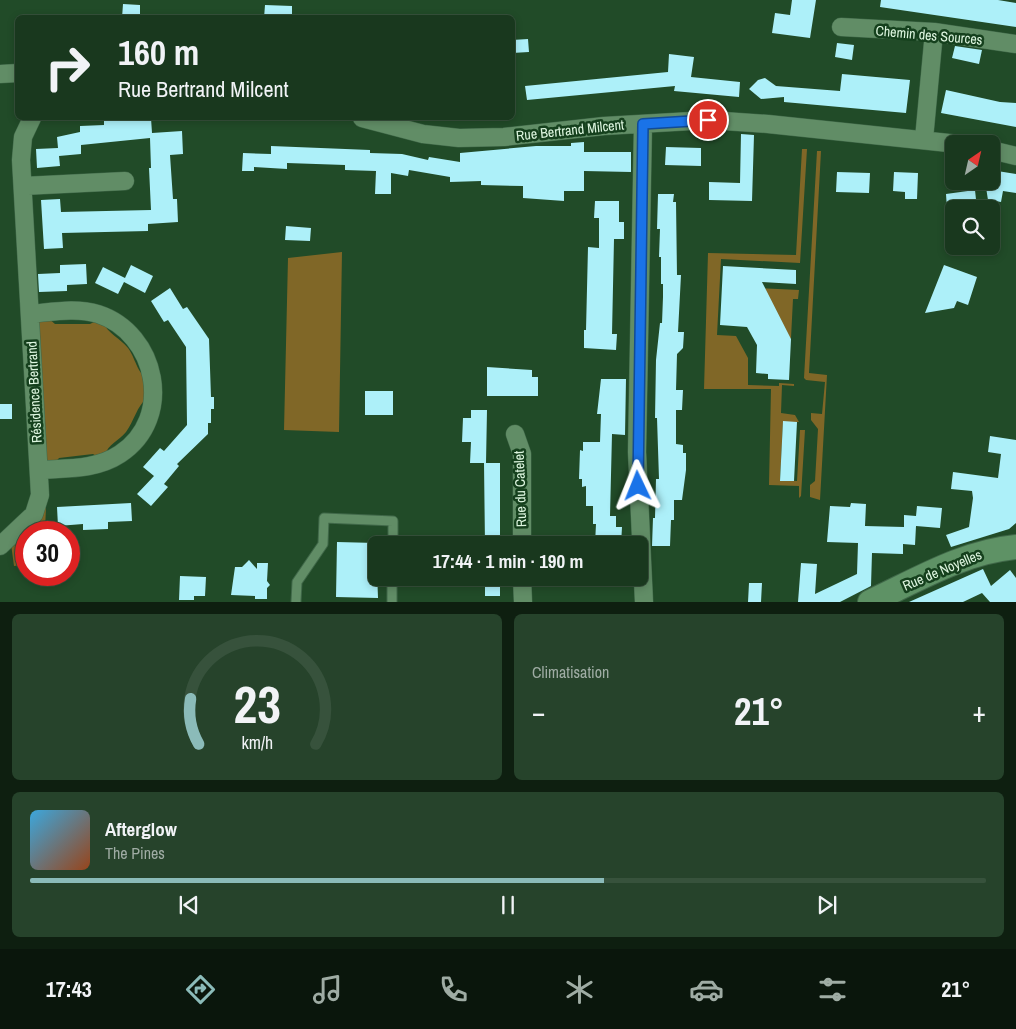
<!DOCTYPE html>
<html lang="fr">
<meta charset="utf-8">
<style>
body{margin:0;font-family:"Archivo Narrow",sans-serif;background:#26432b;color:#f1f3f6;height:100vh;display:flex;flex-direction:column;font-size:19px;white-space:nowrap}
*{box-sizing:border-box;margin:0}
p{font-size:16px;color:#9faca4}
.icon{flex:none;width:28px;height:28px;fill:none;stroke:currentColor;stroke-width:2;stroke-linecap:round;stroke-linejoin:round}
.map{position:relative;height:602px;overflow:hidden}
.panel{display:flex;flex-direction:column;gap:12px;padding:12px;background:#0e1f10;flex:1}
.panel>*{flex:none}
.top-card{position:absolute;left:15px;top:15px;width:500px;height:105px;border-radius:8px;box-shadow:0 2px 8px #0003,0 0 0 1px #37523c;background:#19381e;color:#f1f3f6;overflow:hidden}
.needle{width:32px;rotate:34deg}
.tools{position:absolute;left:945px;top:135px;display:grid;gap:10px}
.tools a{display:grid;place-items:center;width:55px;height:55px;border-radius:8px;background:#19381e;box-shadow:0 2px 8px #0003,0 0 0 1px #37523c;font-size:25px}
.speed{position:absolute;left:15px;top:521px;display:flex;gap:10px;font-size:25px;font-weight:700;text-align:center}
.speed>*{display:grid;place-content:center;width:65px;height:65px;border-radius:50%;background:#19381e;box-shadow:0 2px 8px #0003,0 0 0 1px #37523c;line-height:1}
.speed .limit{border:8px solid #d22;background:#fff;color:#111}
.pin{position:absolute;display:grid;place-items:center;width:42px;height:42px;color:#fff;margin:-21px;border:2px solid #fff;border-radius:50%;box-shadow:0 1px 5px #0007}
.me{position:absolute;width:55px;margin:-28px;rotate:358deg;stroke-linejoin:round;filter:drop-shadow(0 0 4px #0008)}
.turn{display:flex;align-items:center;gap:18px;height:105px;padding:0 20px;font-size:22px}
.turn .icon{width:65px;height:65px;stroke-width:2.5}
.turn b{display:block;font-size:35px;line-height:42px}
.big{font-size:38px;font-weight:700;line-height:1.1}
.panel .widget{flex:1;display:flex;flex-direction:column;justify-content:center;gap:8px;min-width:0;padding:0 18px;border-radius:8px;background:#26432b}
.panel .dial{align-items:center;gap:0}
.dial svg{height:130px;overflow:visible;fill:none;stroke:#37523c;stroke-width:7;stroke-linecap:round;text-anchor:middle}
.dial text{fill:#f1f3f6;stroke:none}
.song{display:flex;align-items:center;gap:15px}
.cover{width:60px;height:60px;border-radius:8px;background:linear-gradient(135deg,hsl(200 70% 55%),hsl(20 70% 35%))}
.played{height:5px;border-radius:2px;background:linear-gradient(90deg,#8bbbb9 60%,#37523c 60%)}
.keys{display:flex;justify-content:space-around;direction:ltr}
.heat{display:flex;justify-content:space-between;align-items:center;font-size:28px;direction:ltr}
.panel .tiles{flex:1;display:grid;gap:12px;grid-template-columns:1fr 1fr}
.widget:last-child{grid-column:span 2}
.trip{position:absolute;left:368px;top:536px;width:280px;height:50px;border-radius:8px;background:#19381e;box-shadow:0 2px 8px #0003,0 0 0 1px #37523c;font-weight:700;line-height:50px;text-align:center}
.dock{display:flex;height:80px;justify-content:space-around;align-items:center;background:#0a160c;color:#9faca4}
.dock .icon{width:35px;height:35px}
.dock .current{color:#8bbbb9}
.dock b{font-size:22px;color:#f1f3f6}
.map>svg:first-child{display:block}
.green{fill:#806727}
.building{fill:#adf0f9}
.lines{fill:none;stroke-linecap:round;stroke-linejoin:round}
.lane-casing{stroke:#406849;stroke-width:11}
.street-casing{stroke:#406849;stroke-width:19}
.secondary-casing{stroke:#406849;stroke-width:26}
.lane{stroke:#618d66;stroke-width:9}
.street{stroke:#618d66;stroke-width:18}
.secondary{stroke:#5e9265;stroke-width:24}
.route-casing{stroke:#114b97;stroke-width:12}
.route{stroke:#1a73e8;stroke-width:9}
.labels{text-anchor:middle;stroke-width:5;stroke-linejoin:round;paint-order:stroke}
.street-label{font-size:14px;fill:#def6e0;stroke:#15401d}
</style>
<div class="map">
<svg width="1016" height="602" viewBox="0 0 1016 602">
<rect width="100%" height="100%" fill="#214b28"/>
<path class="green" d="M802,149H807L800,263L721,259L717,335L736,336L748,358V385L779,386V383L794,384V386L782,385L781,413L795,415L799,422H783L780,480L797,481L800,430H805L801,496L799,498V486L769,485L771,389H704L708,253L796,255Z
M817,151H821L809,373L827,375L820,500L810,497V485L815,481L818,429L811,420V413L822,414L825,382L806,380L804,378Z
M342,252L339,432L284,430L288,258Z
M756,288L799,290L798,299H793L791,338L780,337Z
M48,318L55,324H90L98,320L103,322C108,334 120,338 128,348C135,357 137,373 147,378V398C137,406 134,421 126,432C119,441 108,444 105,455L100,458L93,454L59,458L55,463L45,459L38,323Z
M44,506H46L45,532H26L24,574L23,565L14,566L11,544Z"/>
<path class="building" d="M792,0H816L810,38L772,33L775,13L790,15Z
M881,0H998L1016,3V27L880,7Z
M123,4L140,5V18H122Z
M265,5L292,6V18H264Z
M528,39L529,52L512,53V40Z
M837,43L854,45L852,60L835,57Z
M955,46L982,50L979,64L952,58Z
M669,54L694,57L691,77L740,82L739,97L674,91L675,86L527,100L525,86L668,72Z
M842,74L910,80L906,113L784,102V97L761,99L749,89L758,80L765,78L776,86L840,91Z
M946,90L1000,102L1016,103V127L941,113Z
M129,118H151L152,133L182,131L183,154L170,155L173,199H177L178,222L148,224V231L62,233L63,248L44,249L41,200L60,199L61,212L151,210L149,168H151L150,138L81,145V154L59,156L60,166L37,168L36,149L58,148L57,137L80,132V126L104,125V121L129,119Z
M741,134L754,135L752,201L709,200V182L740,183Z
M584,142V152H631V172L584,171V191H564V201L523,198V186L481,185V181L450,182V177L409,170L408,176L391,173V194H375L376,171L345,170V165L287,163V169L254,167V171H242L243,153L271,154V146L370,150V153L402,154L428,160L429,157L460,162V153L536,146H571V143Z
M666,147L701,148V166L665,165Z
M991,170L1016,174V193L1003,191L1001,202L988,200L985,181H991Z
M837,172L870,173L869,193L836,192Z
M894,172L918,173L917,199H905V192L893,191Z
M975,190L977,209H947L946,194Z
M658,194H674L673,202H676L677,275H681L678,332H684L683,348L677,354L676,390H683L682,410H676V444L683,445V453H686V470L682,500H674V520H671L670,546H652L653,518H655L656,479H659L657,418H655L656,360L660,323H662L663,297V284H661V257H659L660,229H657Z
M595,201H619V222H624V239H614L612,334H617L616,350L584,348V330H586L588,247L599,248V218H594Z
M286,226L311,228L310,241L285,240Z
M86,264L87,284L67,285V291L39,292L38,274L60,273V265Z
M131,265L153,276L145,293L124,282L118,294L95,283L103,267L125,278Z
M944,265L977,277L968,305L957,301L954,308L925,313Z
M723,266L796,270V284L762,282L791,339L789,380L768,379V374L756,373L757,345L747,327L720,325Z
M170,288L183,309L187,307L209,339L211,397H214V409H211V423H208V434L177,464L179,466L164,484L168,487L151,506L137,494L154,476L143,467L160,448L164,451L187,425L186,347L168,320L164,322L151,301Z
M487,367L532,370V377H538V396H487Z
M601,379H626L625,435L612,434L610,516H616V527H622L621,545L595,544L596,524H593V506H586V486L582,487V479H579L580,450L583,451V442H600L601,414H597Z
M365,391H393V415H365Z
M0,404H12V419H0Z
M471,410H487L486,463H470L471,442H462L463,418H471Z
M783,421L797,422L794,481H780Z
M990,436L1016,440V523L1009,529L951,547L946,535L969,527L973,498L972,491L951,489L953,472L998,478L1001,454L988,452Z
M484,463H500V545H485Z
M131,503L132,521L108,522V529L83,530V524L58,526L57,507Z
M851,503L866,504L865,526L904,527V515L916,516L917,506L942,508L940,528L916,526L915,545L903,544V554L872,553L871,586L840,602H798L801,563L817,564L815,594L857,574L858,543L827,542L830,506L850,507Z
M337,542L376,543L378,598L336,597Z
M249,560L257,569V563H268L267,581L270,585L267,588V599H255V596L231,595L235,567H242Z
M983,569L991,586L1010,570L1016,578V602H990L982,593L963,602H909Z
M180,576L206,577L205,596H194V600H179Z
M485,578H500V596H485Z
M749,583H762L761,602H748Z"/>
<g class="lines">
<defs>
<path id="lane" d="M296,602L297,582L323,544L324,518L393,521V545
M392,602V578"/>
<path id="street" d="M841,27L934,32L1016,44
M0,74L18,73
M362,118L423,134L459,138L504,137L604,126L709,120L768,124L958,144
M643,124L637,452L644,602
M924,139L934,32
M991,150L1016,156
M23,186L125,181
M30,314C52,312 76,307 98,314C157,333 175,418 120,454C96,470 67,468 39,470
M515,434L522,454V545
M0,546L34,514L40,495L21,160L23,137L32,118
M522,578L523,602"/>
<path id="secondary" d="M870,602C917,580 963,552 1016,547"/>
</defs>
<use href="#lane" class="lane-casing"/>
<use href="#street" class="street-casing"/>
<use href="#secondary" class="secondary-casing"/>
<use href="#lane" class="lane"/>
<use href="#street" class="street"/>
<use href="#secondary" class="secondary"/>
</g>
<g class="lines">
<defs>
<path id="route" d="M638,486L643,124L708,120"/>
</defs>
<use href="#route" class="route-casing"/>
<use href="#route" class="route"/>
</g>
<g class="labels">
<g class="street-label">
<text transform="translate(929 35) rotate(5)" y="5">Chemin des Sources</text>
<text transform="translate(570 130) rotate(-6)" y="5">Rue Bertrand Milcent</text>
<text transform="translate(34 392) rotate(-93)" y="5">Résidence Bertrand</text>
<text transform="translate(520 489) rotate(-92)" y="5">Rue du Catelet</text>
<text transform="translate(942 570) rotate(-23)" y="5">Rue de Noyelles</text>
</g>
</g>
</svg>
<div class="tools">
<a><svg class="needle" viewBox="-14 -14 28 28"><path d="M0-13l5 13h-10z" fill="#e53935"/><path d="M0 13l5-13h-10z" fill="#9faca4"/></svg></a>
<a><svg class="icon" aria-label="search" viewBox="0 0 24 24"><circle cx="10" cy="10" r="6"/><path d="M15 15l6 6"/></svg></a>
</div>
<div class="speed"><div class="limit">30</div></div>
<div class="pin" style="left:708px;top:120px;background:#d93025"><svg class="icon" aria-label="arrive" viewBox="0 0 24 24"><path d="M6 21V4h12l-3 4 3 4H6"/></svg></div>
<svg class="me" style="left:638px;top:486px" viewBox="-20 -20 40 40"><path d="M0-17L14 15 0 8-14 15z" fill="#1a73e8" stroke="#fff" stroke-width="4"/></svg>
<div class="trip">17:44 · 1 min · 190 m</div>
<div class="top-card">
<div class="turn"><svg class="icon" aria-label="right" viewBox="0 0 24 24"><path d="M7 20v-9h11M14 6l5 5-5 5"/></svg><div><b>160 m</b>Rue Bertrand Milcent</div></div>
</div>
</div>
<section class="panel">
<div class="tiles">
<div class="widget dial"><svg viewBox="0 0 100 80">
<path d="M14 69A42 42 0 1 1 86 69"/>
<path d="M14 69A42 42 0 0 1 9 41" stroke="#8bbbb9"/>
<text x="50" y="56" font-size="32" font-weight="700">23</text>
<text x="50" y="72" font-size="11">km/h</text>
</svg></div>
<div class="widget"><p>Climatisation</p>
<div class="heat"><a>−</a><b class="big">21°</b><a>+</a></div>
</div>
<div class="widget">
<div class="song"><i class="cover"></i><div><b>Afterglow</b><p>The Pines</p></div></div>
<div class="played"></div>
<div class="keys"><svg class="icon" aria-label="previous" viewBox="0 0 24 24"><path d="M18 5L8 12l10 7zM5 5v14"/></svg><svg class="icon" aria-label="pause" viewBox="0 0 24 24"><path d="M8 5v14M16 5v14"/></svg><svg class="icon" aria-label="next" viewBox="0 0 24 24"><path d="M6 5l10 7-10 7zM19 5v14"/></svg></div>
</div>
</div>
</section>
<nav class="dock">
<b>17:43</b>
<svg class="icon current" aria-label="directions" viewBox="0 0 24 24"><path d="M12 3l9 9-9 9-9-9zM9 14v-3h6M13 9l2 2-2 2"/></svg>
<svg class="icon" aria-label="music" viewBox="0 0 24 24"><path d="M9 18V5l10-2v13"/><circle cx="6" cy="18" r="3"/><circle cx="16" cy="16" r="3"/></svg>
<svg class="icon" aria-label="phone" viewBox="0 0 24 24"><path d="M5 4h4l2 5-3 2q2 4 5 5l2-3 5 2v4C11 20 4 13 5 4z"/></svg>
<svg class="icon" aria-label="climate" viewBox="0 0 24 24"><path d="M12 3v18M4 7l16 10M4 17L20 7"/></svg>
<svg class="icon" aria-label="car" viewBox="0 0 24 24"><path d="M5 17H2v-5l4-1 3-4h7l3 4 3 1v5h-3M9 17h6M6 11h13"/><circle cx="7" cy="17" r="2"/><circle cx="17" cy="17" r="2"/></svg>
<svg class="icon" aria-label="filters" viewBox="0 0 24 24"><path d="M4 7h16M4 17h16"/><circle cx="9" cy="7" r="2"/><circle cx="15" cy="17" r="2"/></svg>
<b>21°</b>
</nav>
